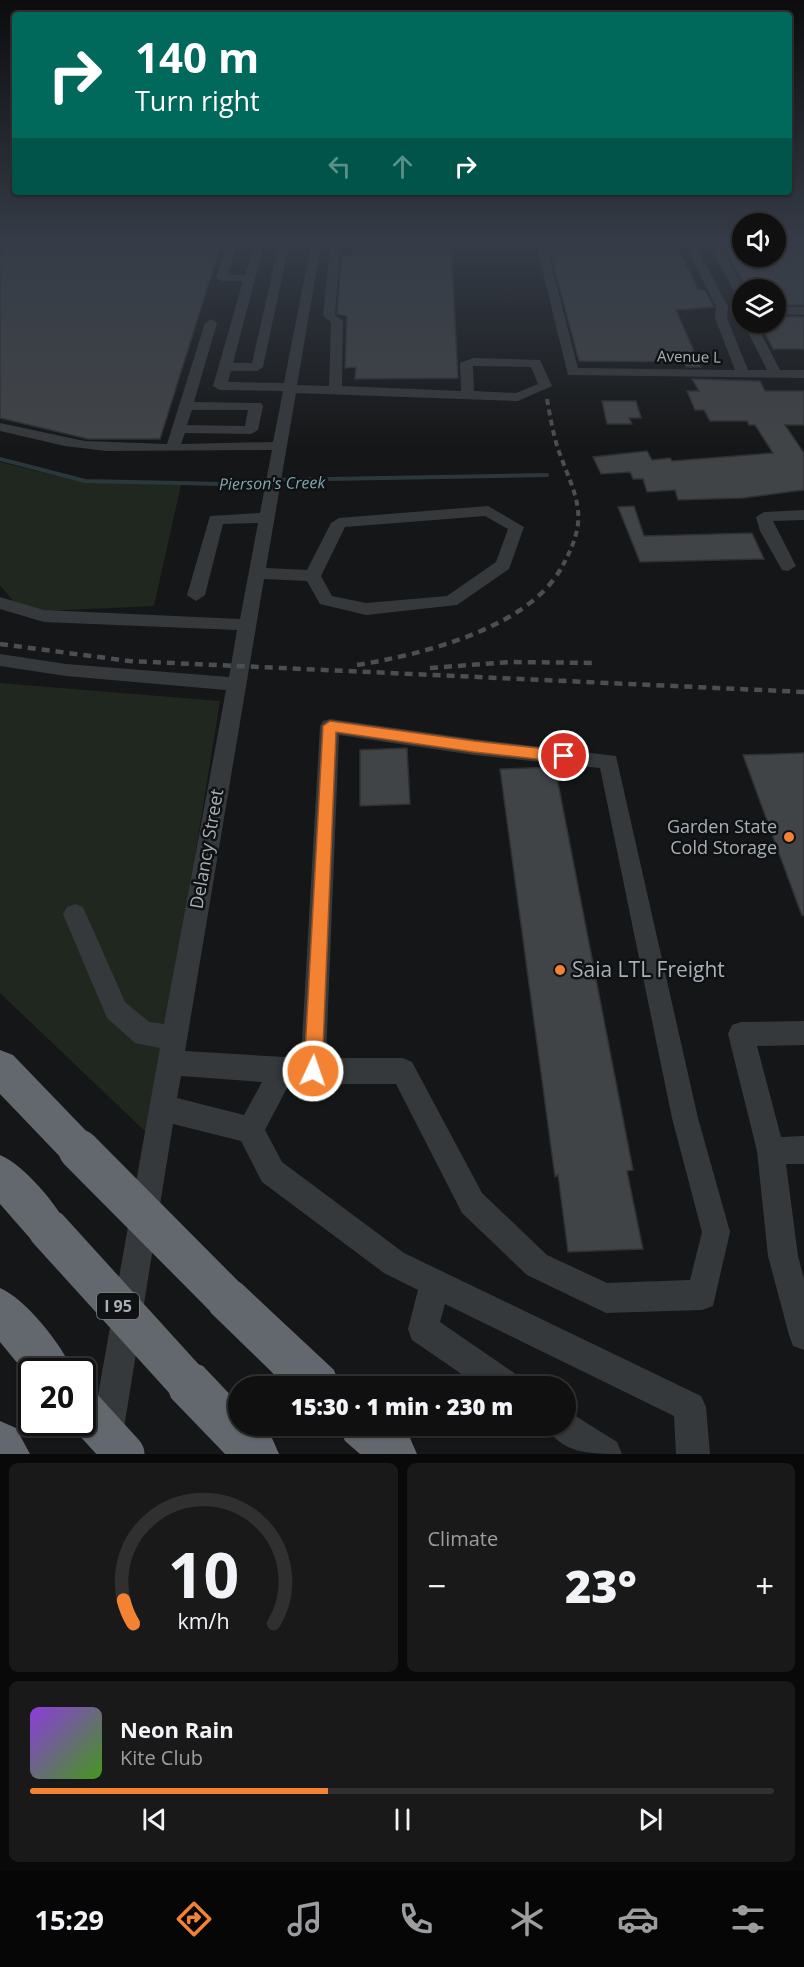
<!DOCTYPE html>
<meta charset="utf-8">
<style>
body{margin:0;font-family:"Open Sans",sans-serif;background:#19191a;color:#f1f3f6;height:100vh;display:flex;flex-direction:column;font-size:22px;white-space:nowrap}
*{box-sizing:border-box;margin:0}
p{font-size:20px;color:#9c9d9f}
.icon{flex:none;width:33px;height:33px;fill:none;stroke:currentColor;stroke-width:2;stroke-linecap:round;stroke-linejoin:round}
.map{position:relative;height:1454px;overflow:hidden}
.details{display:flex;flex-direction:column;gap:9px;padding:9px;background:#090909;flex:1}
.details>*{flex:none}
.hud{position:absolute;left:12px;top:12px;width:780px;height:183px;border-radius:6px;box-shadow:0 2px 4px #0004,0 0 0 2px #303031;background:#00695c;color:#fff;overflow:hidden}
.buttons{position:absolute;left:732px;top:213px;display:grid;gap:12px}
.buttons a{display:grid;place-items:center;width:54px;height:54px;border-radius:50%;background:#101011;box-shadow:0 2px 4px #0004,0 0 0 2px #303031;font-size:30px}
.speed{position:absolute;left:18px;top:1358px;display:flex;gap:12px;font-size:30px;font-weight:700;text-align:center}
.speed>*{display:grid;place-content:center;width:78px;height:78px;border-radius:50%;background:#101011;box-shadow:0 2px 4px #0004,0 0 0 2px #303031;line-height:1}
.speed .limit{border:3px solid #111;border-radius:9px;background:#fff;color:#111}
.pin{position:absolute;display:grid;place-items:center;width:51px;height:51px;color:#fff;margin:-26px;border:3px solid #fff;border-radius:50%;box-shadow:0 2px 6px #0007}
.me{position:absolute;width:66px;margin:-33px;rotate:3deg;stroke-linejoin:round;filter:drop-shadow(0 0 4px #0008)}
.turn{display:flex;align-items:center;gap:21px;height:126px;padding:0 24px;font-size:27px}
.turn .icon{width:78px;height:78px;stroke-width:2.5}
.turn b{display:block;font-size:42px;line-height:51px}
.lanes{display:flex;align-items:center;height:57px;padding:0 24px;background:#0003;justify-content:center;gap:30px;direction:ltr}
.lanes .off{opacity:.35}
.big{font-size:45px;font-weight:800;line-height:1.1}
.details .card{flex:1;display:flex;flex-direction:column;justify-content:center;gap:9px;min-width:0;padding:0 21px;border-radius:9px;background:#19191a}
.details .dial{align-items:center;gap:0}
.dial svg{height:156px;overflow:visible;fill:none;stroke:#303031;stroke-width:7;stroke-linecap:round;text-anchor:middle}
.dial text{fill:#f1f3f6;stroke:none}
.song{display:flex;align-items:center;gap:18px}
.cover{width:72px;height:72px;border-radius:9px;background:linear-gradient(135deg,hsl(270 70% 55%),hsl(100 70% 35%))}
.played{height:6px;border-radius:3px;background:linear-gradient(90deg,#f38232 40%,#303031 40%)}
.keys{display:flex;justify-content:space-around;direction:ltr}
.heat{display:flex;justify-content:space-between;align-items:center;font-size:33px;direction:ltr}
.details .tiles{flex:1;display:grid;gap:9px;grid-template-columns:1fr 1fr}
.card:last-child{grid-column:span 2}
.trip{position:absolute;left:228px;top:1376px;width:348px;height:60px;border-radius:30px;background:#101011;box-shadow:0 2px 4px #0004,0 0 0 2px #303031;font-weight:800;line-height:60px;text-align:center}
.menu{display:flex;height:96px;justify-content:space-around;align-items:center;background:#060607;color:#9c9d9f}
.menu .icon{width:42px;height:42px}
.menu .selected{color:#f38232}
.menu b{font-size:27px;color:#f1f3f6}
.map>svg:first-child{display:block}
.green{fill:#20271f}
.lines{fill:none;stroke-linecap:round;stroke-linejoin:round}
.stream{stroke:#2b383b;stroke-width:4}
.building{fill:#414447;stroke:#2f3033;stroke-width:1.5}
.minor{fill:#36393c;fill-rule:evenodd}
.highway{fill:#62686d;fill-rule:evenodd}
.rail-far1{stroke:#4b4f53;stroke-width:4;stroke-dasharray:6 4.5;stroke-linecap:butt}
.rail{stroke:#4b4f53;stroke-width:4.5;stroke-dasharray:8 6;stroke-linecap:butt}
.highway-bridge{stroke:#62686d;stroke-width:41}
.route{fill:#f38232;stroke:#9e5420;stroke-width:1.5}
.poi-dot{fill:#f38232;stroke:#101112;stroke-width:2}
.labels{text-anchor:middle;stroke-width:5;stroke-linejoin:round;paint-order:stroke}
.far-street-label{font-size:15px;fill:#a7b0b7;stroke:#101112}
.far-water-label{font-size:16px;font-style:italic;fill:#7ea7b3;stroke:#101112}
.shield{fill:#101112;stroke:#7a8086;stroke-width:1.5}
.shield-label{font-size:16px;font-weight:bold;fill:#a7b0b7}
.poi-label{font-size:18px;fill:#a7b0b7;stroke:#101112;text-anchor:end}
.street-label{font-size:18px;fill:#a7b0b7;stroke:#101112}
.near-poi-label{font-size:21px;fill:#a7b0b7;stroke:#101112;text-anchor:start}
</style>
<div class="map">
<svg width="804" height="1454" viewBox="0 0 804 1454">
<rect width="100%" height="100%" fill="#151617"/>
<path class="green" d="M0,462L82,482L181,485L154,606L22,612L0,585Z
M0,683L220,701L150,1136L0,993Z"/>
<g class="lines">
<path class="stream" d="M0,459L85,481L224,484L272,480L547,475"/>
</g>
<path class="building" d="M6,244H221L160,439H88L0,418V253Z
M353,244H451L458,378L355,379L356,367L345,368L347,316L337,314L342,256H352Z
M548,244H676L698,289L705,291L714,307L676,310L701,367H686L684,362L579,361Z
M722,244H742V256H776V244H804V305H776V290H747Z
M776,316L804,317V349H773L763,329H771L767,322H776Z
M692,379L760,381L765,391H804V425H785L804,453V490L743,498L678,500L675,490L647,492L643,479H633L630,472L601,474L593,457L647,451L652,460L670,458L672,461L773,453L755,425H749L747,421H710L704,410H695L687,391H699Z
M602,401H636L641,418H629L632,424H607Z
M634,506L644,536L752,533L764,559L640,562L618,507Z
M407,748L410,804L360,806V750Z
M804,753V915L802,916L743,755Z
M555,767L633,1170L627,1171L643,1249L568,1252L558,1175L555,1177L500,769Z"/>
<g class="lines">
<path class="minor" d="M227,244H237L228,275H245L254,244H264L233,363H252L279,244H289L263,367L257,371H231L228,382L284,383L311,244H321L297,385L329,386L331,322L323,316L330,247L332,244H343L340,248L335,315L343,321L342,386L461,391L460,363L473,358L540,360L552,386L518,401L296,393L266,568L307,570L331,523L339,518L488,506L524,527L509,569L457,605L366,615L320,604L307,581L264,579L185,1051L301,1058L320,726L323,721L330,719L474,739L616,756L698,1118L730,1232L713,1306L702,1310L606,1313L527,1275L462,1213L396,1084H289L265,1130L282,1162L404,1253L701,1396L706,1407L710,1454H676L674,1416L445,1304L440,1322L517,1375L522,1386H479L412,1340L408,1329L418,1290L384,1273L262,1182L241,1141L173,1124L123,1434L119,1446L107,1450L95,1446L91,1434L160,1048L135,1043L107,1018L63,914L67,907L75,904L83,907L125,1002L149,1022L164,1024L226,690L66,676L0,666V654L66,664L229,677L237,630L44,622L0,609V597L44,610L240,619L258,523L223,524L205,595L196,601L187,595L210,516L260,513L272,450L106,451L65,446L0,431V423L85,441L167,444L205,323L211,319L217,323L194,402L261,403L263,406L258,430L251,434L185,433L181,444L273,442L283,391L220,390L213,386L243,281H222L216,278ZM473,366L531,367L538,384L516,393L474,391ZM192,410H248L245,426L187,425ZM485,516L508,529L496,562L447,596L366,603L332,596L321,576L345,527ZM339,735L474,755L600,768L672,1118L702,1232L690,1280L607,1283L547,1255L482,1193L412,1062L403,1058H326ZM181,1076L262,1082L244,1115L177,1098Z
M536,244H546L578,368L735,370L715,318L716,307L685,244H695L728,307L727,318L748,370H767L743,322H755L780,370H804V378L568,375Z
M709,244H719L745,290L742,298L736,295Z
M776,307H804V315L776,314Z
M804,510V520L773,521L796,566L788,571L782,570L760,531L756,517L764,512Z
M804,1021V1045L757,1046L781,1137L804,1136V1164H786L798,1256L804,1279V1350L793,1346L789,1335L768,1256L757,1151L728,1034L732,1025L741,1022Z
M566,1410L617,1442L622,1454C591,1454 560,1454 546,1425H566Z"/>
<path class="highway" d="M0,1050L13,1055L92,1137L98,1150L92,1163L79,1169L66,1163L0,1094Z
M0,1155C24,1165 59,1206 69,1230L63,1244L49,1250L35,1244L0,1204Z
M226,1277L241,1283L334,1370L340,1386H286L211,1313L205,1298L211,1283Z
M0,1288C26,1299 62,1345 73,1371H32V1381L0,1342Z
M187,1360L203,1366L238,1403V1425H260L272,1438L279,1454H225L171,1398L165,1382L171,1366Z
M0,1421L16,1428L30,1454H0Z
M338,1425H395L410,1438L417,1454H360L345,1441Z"/>
<path class="rail-far1" d="M547,399C550,416 553,433 558,449C578,503 591,517 559,572"/>
<path class="rail" d="M0,644L129,661L804,692
M357,665C419,655 526,629 560,570
M430,668L510,662L597,663"/>
<path class="highway-bridge" d="M79,1150L226,1298
M49,1230L187,1382
M82,1408L124,1454"/>
</g>
<linearGradient id="sky" x2="0" y2="1"><stop stop-color="#0c0c0d"/><stop offset="0.54" stop-color="#353c47"/><stop offset="1" stop-color="#353c47" stop-opacity="0"/></linearGradient>
<rect width="804" height="448" fill="url(#sky)"/>
<path class="route" d="M330,721L474,741L564,751L571,756L564,762L474,752L336,732L322,1071L320,1078L313,1080L307,1078L304,1071L323,726Z"/>
<g class="poi-dot">
<circle cx="789" cy="837" r="6"/>
<circle cx="560" cy="970" r="6"/>
</g>
<g class="labels">
<g class="far-street-label">
<text transform="translate(689 357) rotate(1)" y="5">Avenue L</text>
</g>
<g class="far-water-label">
<text transform="translate(272 483) rotate(-1)" y="6">Pierson's Creek</text>
</g>
<rect class="shield" x="97" y="1293" width="42" height="26" rx="4.5"/>
<g class="shield-label">
<text x="118" y="1312">I 95</text>
</g>
<g class="poi-label">
<text x="777" y="833">Garden State<tspan x="777" dy="21">Cold Storage</tspan></text>
</g>
<g class="street-label">
<text transform="translate(207 849) rotate(-80)" y="6">Delancy Street</text>
</g>
<g class="near-poi-label">
<text x="572" y="977">Saia LTL Freight</text>
</g>
</g>
</svg>
<div class="buttons">
<a><svg class="icon" aria-label="sound" viewBox="0 0 24 24"><path d="M4 9h4l5-4v14l-5-4H4zM17 9q2 3 0 6"/></svg></a>
<a><svg class="icon" aria-label="layers" viewBox="0 0 24 24"><path d="M12 4l9 5-9 5-9-5zM3 14l9 5 9-5"/></svg></a>
</div>
<div class="speed"><div class="limit">20</div></div>
<div class="pin" style="left:564px;top:756px;background:#d93025"><svg class="icon" aria-label="arrive" viewBox="0 0 24 24"><path d="M6 21V4h12l-3 4 3 4H6"/></svg></div>
<svg class="me" style="left:313px;top:1071px" viewBox="-20 -20 40 40"><circle r="17" fill="#f38232" stroke="#fff" stroke-width="3"/><path d="M0-11L8 9 0 5-8 9z" fill="#fff"/></svg>
<div class="trip">15:30 · 1 min · 230 m</div>
<div class="hud">
<div class="turn"><svg class="icon" aria-label="right" viewBox="0 0 24 24"><path d="M7 20v-9h11M14 6l5 5-5 5"/></svg><div><b>140 m</b>Turn right</div></div>
<div class="lanes"><svg class="icon off" aria-label="left" viewBox="0 0 24 24"><path d="M17 20v-9H6M10 6l-5 5 5 5"/></svg><svg class="icon off" aria-label="ahead" viewBox="0 0 24 24"><path d="M12 20V5M6 11l6-6 6 6"/></svg><svg class="icon" aria-label="right" viewBox="0 0 24 24"><path d="M7 20v-9h11M14 6l5 5-5 5"/></svg></div>
</div>
</div>
<section class="details">
<div class="tiles">
<div class="card dial"><svg viewBox="0 0 100 80">
<path d="M14 69A42 42 0 1 1 86 69"/>
<path d="M14 69A42 42 0 0 1 9 57" stroke="#f38232"/>
<text x="50" y="56" font-size="32" font-weight="700">10</text>
<text x="50" y="72" font-size="11">km/h</text>
</svg></div>
<div class="card"><p>Climate</p>
<div class="heat"><a>−</a><b class="big">23°</b><a>+</a></div>
</div>
<div class="card">
<div class="song"><i class="cover"></i><div><b>Neon Rain</b><p>Kite Club</p></div></div>
<div class="played"></div>
<div class="keys"><svg class="icon" aria-label="previous" viewBox="0 0 24 24"><path d="M18 5L8 12l10 7zM5 5v14"/></svg><svg class="icon" aria-label="pause" viewBox="0 0 24 24"><path d="M8 5v14M16 5v14"/></svg><svg class="icon" aria-label="next" viewBox="0 0 24 24"><path d="M6 5l10 7-10 7zM19 5v14"/></svg></div>
</div>
</div>
</section>
<nav class="menu">
<b>15:29</b>
<svg class="icon selected" aria-label="directions" viewBox="0 0 24 24"><path d="M12 3l9 9-9 9-9-9zM9 14v-3h6M13 9l2 2-2 2"/></svg>
<svg class="icon" aria-label="music" viewBox="0 0 24 24"><path d="M9 18V5l10-2v13"/><circle cx="6" cy="18" r="3"/><circle cx="16" cy="16" r="3"/></svg>
<svg class="icon" aria-label="phone" viewBox="0 0 24 24"><path d="M5 4h4l2 5-3 2q2 4 5 5l2-3 5 2v4C11 20 4 13 5 4z"/></svg>
<svg class="icon" aria-label="climate" viewBox="0 0 24 24"><path d="M12 3v18M4 7l16 10M4 17L20 7"/></svg>
<svg class="icon" aria-label="car" viewBox="0 0 24 24"><path d="M5 17H2v-5l4-1 3-4h7l3 4 3 1v5h-3M9 17h6M6 11h13"/><circle cx="7" cy="17" r="2"/><circle cx="17" cy="17" r="2"/></svg>
<svg class="icon" aria-label="filters" viewBox="0 0 24 24"><path d="M4 7h16M4 17h16"/><circle cx="9" cy="7" r="2"/><circle cx="15" cy="17" r="2"/></svg>
</nav>
